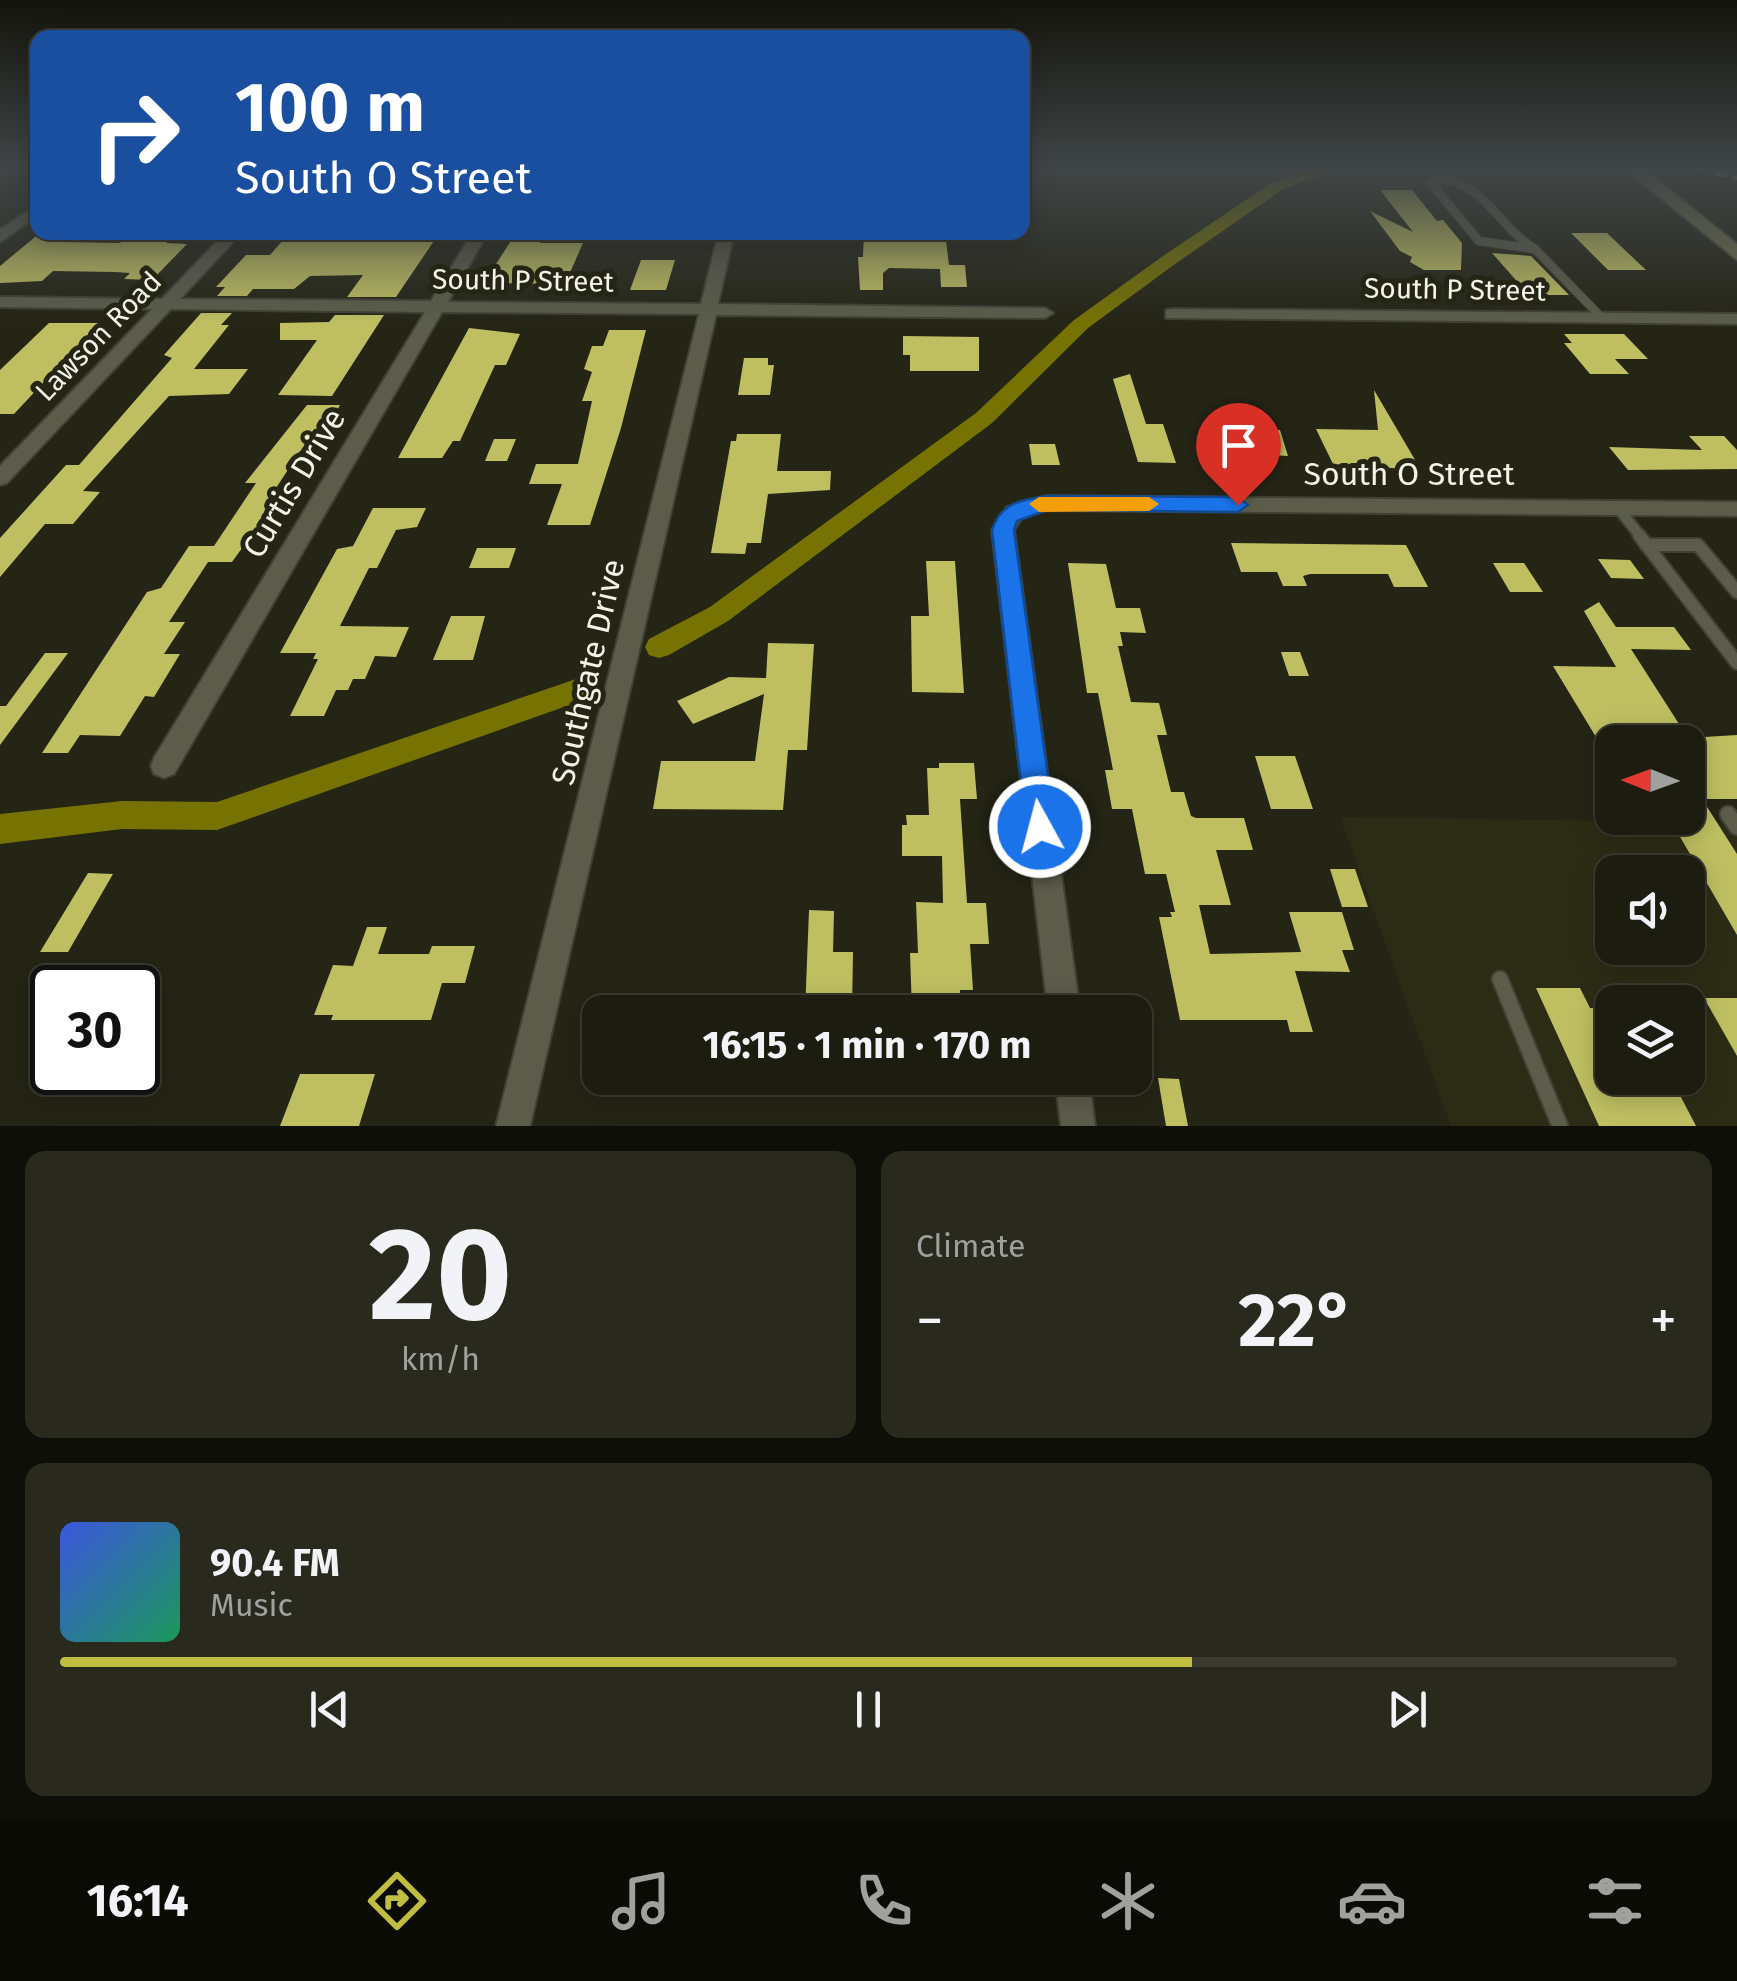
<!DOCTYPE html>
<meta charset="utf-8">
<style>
body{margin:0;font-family:"Fira Sans",sans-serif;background:#29291e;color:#f1f3f6;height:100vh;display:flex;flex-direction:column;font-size:38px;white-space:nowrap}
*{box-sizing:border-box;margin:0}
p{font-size:32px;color:#a0a19f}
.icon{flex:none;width:55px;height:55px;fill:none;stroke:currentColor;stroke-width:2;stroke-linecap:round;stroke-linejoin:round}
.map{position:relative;height:1126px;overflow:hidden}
.panel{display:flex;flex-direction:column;gap:25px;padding:25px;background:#0f0f09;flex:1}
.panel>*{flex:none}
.hud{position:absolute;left:30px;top:30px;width:1000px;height:210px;border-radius:20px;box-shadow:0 5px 25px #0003,0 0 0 2px #3a3a30;background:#1a4fa0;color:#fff;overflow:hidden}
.needle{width:65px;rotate:271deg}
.controls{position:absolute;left:1595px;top:725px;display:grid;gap:20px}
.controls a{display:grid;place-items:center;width:110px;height:110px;border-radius:20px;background:#1c1c10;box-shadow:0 5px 25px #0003,0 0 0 2px #3a3a30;font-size:50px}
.speed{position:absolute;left:30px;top:965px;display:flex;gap:20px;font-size:50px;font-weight:700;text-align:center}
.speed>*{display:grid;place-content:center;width:130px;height:130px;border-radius:50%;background:#1c1c10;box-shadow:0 5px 25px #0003,0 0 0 2px #3a3a30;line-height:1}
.speed .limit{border:5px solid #111;border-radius:15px;background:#fff;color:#111}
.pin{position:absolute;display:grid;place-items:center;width:85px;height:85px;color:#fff;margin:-102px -42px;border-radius:50% 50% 50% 0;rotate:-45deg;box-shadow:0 0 10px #0007}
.pin .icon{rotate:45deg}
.me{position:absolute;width:110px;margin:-55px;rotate:353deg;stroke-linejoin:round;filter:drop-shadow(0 0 8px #0008)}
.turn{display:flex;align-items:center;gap:35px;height:210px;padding:0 40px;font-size:45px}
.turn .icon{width:130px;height:130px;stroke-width:2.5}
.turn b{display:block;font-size:70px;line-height:85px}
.big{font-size:75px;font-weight:700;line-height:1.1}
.panel .card{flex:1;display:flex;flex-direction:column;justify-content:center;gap:15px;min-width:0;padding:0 35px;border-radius:20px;background:#29291e}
.panel .dial{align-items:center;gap:0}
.dial b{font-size:130px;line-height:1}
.song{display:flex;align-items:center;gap:30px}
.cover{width:120px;height:120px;border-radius:15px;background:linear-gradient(135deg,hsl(230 70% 55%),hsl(150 70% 35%))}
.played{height:10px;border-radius:5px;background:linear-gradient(90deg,#c0be41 70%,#3a3a30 70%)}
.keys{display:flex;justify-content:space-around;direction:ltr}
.heat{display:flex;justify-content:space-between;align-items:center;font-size:55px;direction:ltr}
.panel .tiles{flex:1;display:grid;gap:25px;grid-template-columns:1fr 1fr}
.card:last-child{grid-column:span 2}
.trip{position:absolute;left:582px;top:995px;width:570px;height:100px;border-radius:20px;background:#1c1c10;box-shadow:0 5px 25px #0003,0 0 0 2px #3a3a30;font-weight:700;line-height:100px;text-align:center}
.menu{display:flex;height:160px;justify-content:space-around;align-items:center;background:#0b0b06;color:#a0a19f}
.menu .icon{width:70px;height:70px}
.menu .active{color:#c0be41}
.menu b{font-size:45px;color:#f1f3f6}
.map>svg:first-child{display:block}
.built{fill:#2c2c16;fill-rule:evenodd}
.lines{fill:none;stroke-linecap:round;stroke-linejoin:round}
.canal{fill:#767303;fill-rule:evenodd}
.building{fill:#bfbf62}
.lane-far3-casing{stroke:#414035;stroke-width:10}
.lane-far2-casing{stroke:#414035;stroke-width:14}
.lane-far1-casing{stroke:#414035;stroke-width:16}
.lane-casing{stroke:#414035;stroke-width:19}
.street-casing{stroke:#414035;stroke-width:4}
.secondary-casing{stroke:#414035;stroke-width:4}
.lane-far3{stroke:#5b5c4a;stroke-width:8}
.lane-far2{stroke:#5b5c4a;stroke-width:10}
.lane-far1{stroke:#5b5c4a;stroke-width:12}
.lane{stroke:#5b5c4a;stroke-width:15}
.street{fill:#5b5c4a;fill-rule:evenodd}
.secondary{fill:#6e6e4d;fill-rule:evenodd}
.rail{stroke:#cbcbc0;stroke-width:5;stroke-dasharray:14 6;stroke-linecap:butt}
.route{fill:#1a73e8;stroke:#114b97;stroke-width:2.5}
.slow{fill:#f59e0b}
.labels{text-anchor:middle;stroke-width:10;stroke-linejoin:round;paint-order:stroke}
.far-street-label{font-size:28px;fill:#f3f3e9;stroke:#252516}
.street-label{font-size:32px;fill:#f3f3e9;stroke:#252516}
</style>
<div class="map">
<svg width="1737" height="1126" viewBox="0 0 1737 1126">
<rect width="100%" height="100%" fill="#252516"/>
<path class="built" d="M1340,817L1737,823V1126H1451ZM1612,872H1688V948H1612ZM1612,1002H1688V1078H1612Z"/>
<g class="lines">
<path class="canal" d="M1321,167H1343L1283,189L1175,264L1088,328L992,423L728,621L669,655L659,658L649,655L645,647L649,639L710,607L976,413L1074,320L1163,256L1271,183Z
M585,676L595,680L599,688L595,696L217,830L122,829L0,844V814L122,801L217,802Z"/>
</g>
<path class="building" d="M1380,190H1412L1437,221L1443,220L1462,243L1461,270H1424L1410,262L1412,257L1400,251L1370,211L1413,232Z
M41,232H73L62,242L120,243L131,232H177L166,243L187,244L152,280L124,279L130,273L115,272L53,271L42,281L0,283V266Z
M290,232L335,234L440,232L396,297H347L363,275L310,276L294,289H253L247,296H217L225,287H216L246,255H270Z
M864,232H945L949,265H965L967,287H941L940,269L889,268L883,273V290H860L858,257H863Z
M1571,233H1607L1646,270H1608Z
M512,239L542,240L540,243H583L565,284L484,283Z
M1492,253L1531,256L1569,295H1529Z
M641,260H675L666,290H630Z
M201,313H232L221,325H229L194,369H248L229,394L169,396L83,491L100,492L73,524H45L0,577V538L66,465H79L172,358L164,355Z
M335,315H384L332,396L278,395L317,340H280V323L329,322Z
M49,323H99L14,414H0V370Z
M469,328L520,334L506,365H495L460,441H453L442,458H398Z
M609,330H646L621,428L590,525H547L562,484H529L536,464H578L592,401H582L592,372L584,369L592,346H603Z
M1564,334H1624L1648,359H1615L1629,374H1590L1564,343H1572Z
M903,336L979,337V371H910V355H903Z
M744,358H768V365H774L770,395H738Z
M1130,374L1146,424H1163L1176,463L1138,462L1113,379Z
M1374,390L1421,470L1333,464L1316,429L1378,430Z
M307,405H340L318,447L300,451L269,499H277L232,562H208L169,622H185L164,654H180L154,697L145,696L120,736L80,735L68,753H42L147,592L161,588L189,546H214L256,483H245Z
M1260,429L1280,430L1288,456L1268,455Z
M737,434H781L777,471H831L830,490L768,494L761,543H747L745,554L711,553L731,441H736Z
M1689,436H1724L1737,450V469L1628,470L1609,447L1702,450Z
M494,439H516L507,461H485Z
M1029,444H1055L1060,465H1032Z
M373,508H426L417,527L396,530L377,568H369L340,626L409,627L396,657L375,656L365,679H353L348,690H336L324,716H290L318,659H313L316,653H280L337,549L353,546Z
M1231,543L1406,545L1428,587H1394L1388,574H1310L1303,576L1307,586H1283L1277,572H1241Z
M477,548H516L509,568H469Z
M1598,559L1630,560L1644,579L1611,578Z
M926,561H955L964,693L912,692L911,616H929Z
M1068,563L1106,564L1116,608H1140L1146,633L1120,632L1123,646H1118L1131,702L1159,703L1167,735H1157L1171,792H1184L1191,816L1196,818H1244L1253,850H1216L1231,905H1199L1210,954L1301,952L1289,912H1342L1354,950H1342L1350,972L1295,971L1313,1032H1290L1287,1020H1180L1159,917H1172L1170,912H1175L1166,874H1145L1132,809H1112L1105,770H1113L1098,693H1087Z
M1493,563H1524L1543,592H1510Z
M1599,602L1616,627H1674L1691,650L1631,649L1688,738L1737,735V799H1702L1737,854V935L1672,823H1688V742H1599L1553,666L1616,667L1584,611Z
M451,616H485L473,660H433Z
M768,643L814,644L807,750H788L783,810L653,809L661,761H755L764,694L693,724L677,701L729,677L766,678Z
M1281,652H1300L1309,676H1289Z
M45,653H68L0,745V706H6Z
M1255,756H1295L1313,809H1271Z
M939,763H974L977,799H960L967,903H986L989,944H970L973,990H960L961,1012H912L910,953H918L916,902L943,903L942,856H902V825H907L906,815H929L927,768H939Z
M1330,869H1355L1368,907H1342Z
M88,873L113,874L68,952H40Z
M809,910L834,911L833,952H853L852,1012H805Z
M367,927H387L378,954H429L432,946H475L465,983H442L431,1020H331L333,1015H314L333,965L353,966Z
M1536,988H1580L1590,1008L1612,1009V1078H1671L1696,1126H1599Z
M625,993H690L688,1012H622Z
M1704,998H1737V1056Z
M300,1074H375L359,1126H280Z
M1158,1078L1179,1079L1188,1126H1166Z"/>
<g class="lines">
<defs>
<path id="lane-far3" d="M1444,179C1485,185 1501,229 1535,249L1479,241L1430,182Z
M1535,249L1602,318"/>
<path id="lane-far2" d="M1618,508L1641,537"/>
<path id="lane-far1" d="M1639,535L1737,663
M1646,545H1698L1737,592"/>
<path id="lane" d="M1728,814L1737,827
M1500,979L1560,1126"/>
<path id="street" d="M38,204V215L0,242V230Z
M226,232H242L180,299L431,301L473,232H488L448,302L701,304L719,232H734L718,304L1045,308L1053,313L1045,318L716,315L530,1126H496L699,314L442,312L174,774L164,778L154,774L151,766L154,758L425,312L171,309L7,483L0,485V466L152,309L0,307V297L162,299Z
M1172,309L1737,314V324L1166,318V310Z
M1047,496L1737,502V516L1047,510L1022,517L1014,530L1080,1012H1048L992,530L1007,507Z
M1055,1078H1089L1095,1126H1061Z"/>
<path id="secondary" d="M1622,167H1642L1737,244V260Z"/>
</defs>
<use href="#lane-far3" class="lane-far3-casing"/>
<use href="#lane-far2" class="lane-far2-casing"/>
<use href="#lane-far1" class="lane-far1-casing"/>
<use href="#lane" class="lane-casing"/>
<use href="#street" class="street-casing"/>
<use href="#secondary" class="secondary-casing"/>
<use href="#lane-far3" class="lane-far3"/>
<use href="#lane-far2" class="lane-far2"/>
<use href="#lane-far1" class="lane-far1"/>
<use href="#lane" class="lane"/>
<use href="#street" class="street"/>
<use href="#secondary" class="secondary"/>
<path class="rail" d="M1694,167L1737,178"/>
</g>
<linearGradient id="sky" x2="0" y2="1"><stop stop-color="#14140c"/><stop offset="0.52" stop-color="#404647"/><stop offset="1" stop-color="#404647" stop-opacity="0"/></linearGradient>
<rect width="1737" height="324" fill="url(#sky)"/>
<path class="route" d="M1047,496L1238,497L1248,505L1238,512L1047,510L1017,521L1014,530L1055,827L1051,836L1040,840L1030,836L1026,827L992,530C1001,502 1021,500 1047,496Z"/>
<path class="slow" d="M1039,497H1149L1159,504L1149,511L1039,512L1029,504Z"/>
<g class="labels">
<g class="far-street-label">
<text transform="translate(523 280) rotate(1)" y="10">South P Street</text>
<text transform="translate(1455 289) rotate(1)" y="10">South P Street</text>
<text transform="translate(98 336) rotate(-46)" y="10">Lawson Road</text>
</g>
<g class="street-label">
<text x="1409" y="485">South O Street</text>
<text transform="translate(294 483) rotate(-59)" y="11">Curtis Drive</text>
<text transform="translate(588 672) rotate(-77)" y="11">Southgate Drive</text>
</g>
</g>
</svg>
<div class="controls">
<a><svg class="needle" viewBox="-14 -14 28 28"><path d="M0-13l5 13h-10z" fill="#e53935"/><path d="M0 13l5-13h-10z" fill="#a0a19f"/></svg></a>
<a><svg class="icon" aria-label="sound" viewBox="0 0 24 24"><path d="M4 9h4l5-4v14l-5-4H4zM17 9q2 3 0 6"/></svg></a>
<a><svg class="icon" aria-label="layers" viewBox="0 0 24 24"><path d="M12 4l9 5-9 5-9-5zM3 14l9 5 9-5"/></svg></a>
</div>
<div class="speed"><div class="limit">30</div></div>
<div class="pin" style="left:1238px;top:505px;background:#d93025"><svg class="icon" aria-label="arrive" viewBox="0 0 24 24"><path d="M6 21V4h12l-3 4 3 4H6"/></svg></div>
<svg class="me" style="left:1040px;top:827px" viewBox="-20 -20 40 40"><circle r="17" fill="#1a73e8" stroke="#fff" stroke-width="3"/><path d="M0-11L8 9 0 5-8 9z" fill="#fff"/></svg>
<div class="trip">16:15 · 1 min · 170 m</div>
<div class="hud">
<div class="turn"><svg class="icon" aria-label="right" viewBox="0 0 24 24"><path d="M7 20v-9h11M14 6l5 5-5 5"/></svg><div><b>100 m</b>South O Street</div></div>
</div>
</div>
<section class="panel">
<div class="tiles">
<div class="card dial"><b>20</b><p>km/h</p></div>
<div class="card"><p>Climate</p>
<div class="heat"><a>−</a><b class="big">22°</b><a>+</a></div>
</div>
<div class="card">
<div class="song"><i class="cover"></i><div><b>90.4 FM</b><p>Music</p></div></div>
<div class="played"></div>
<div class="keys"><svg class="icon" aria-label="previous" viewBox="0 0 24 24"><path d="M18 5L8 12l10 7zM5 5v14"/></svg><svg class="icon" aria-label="pause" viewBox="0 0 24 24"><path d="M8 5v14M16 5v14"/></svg><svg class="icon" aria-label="next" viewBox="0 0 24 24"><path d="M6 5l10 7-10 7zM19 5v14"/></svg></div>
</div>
</div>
</section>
<nav class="menu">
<b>16:14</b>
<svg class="icon active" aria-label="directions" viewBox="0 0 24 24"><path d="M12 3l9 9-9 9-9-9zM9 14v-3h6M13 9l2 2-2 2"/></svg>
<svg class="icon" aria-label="music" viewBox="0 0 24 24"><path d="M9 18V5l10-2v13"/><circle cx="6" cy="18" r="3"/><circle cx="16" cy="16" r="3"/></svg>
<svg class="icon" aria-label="phone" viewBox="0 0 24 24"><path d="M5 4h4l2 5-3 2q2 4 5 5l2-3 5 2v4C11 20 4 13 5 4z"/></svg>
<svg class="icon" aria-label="climate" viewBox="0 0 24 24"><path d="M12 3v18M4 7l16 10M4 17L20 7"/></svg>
<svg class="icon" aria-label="car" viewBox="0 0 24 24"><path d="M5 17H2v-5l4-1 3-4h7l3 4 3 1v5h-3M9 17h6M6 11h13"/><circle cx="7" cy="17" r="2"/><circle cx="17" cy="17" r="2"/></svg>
<svg class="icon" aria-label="filters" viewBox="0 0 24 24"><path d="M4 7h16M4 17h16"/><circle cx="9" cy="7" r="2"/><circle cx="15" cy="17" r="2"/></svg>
</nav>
